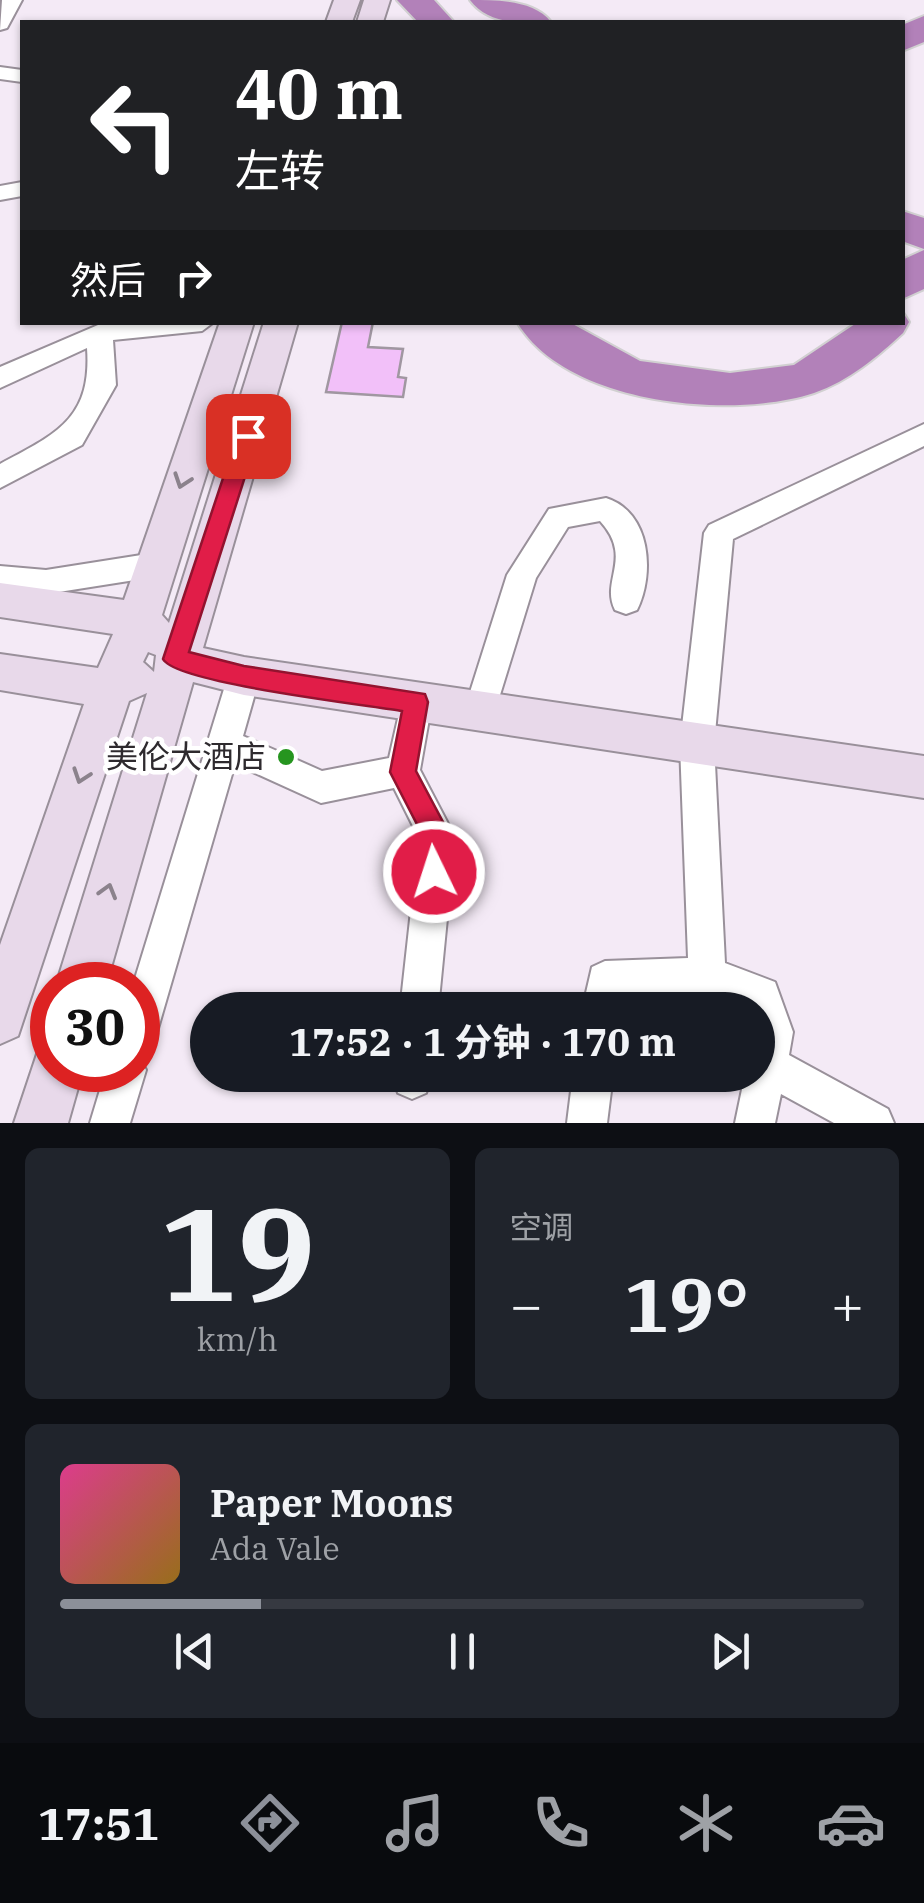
<!DOCTYPE html>
<html lang="zh">
<meta charset="utf-8">
<style>
body{margin:0;font-family:"IBM Plex Serif","Noto Sans SC",serif;background:#20242c;color:#f1f3f6;height:100vh;display:flex;flex-direction:column;font-size:38px;white-space:nowrap}
*{box-sizing:border-box;margin:0}
p{font-size:32px;color:#9ea1a6}
.icon{flex:none;width:55px;height:55px;fill:none;stroke:currentColor;stroke-width:2;stroke-linecap:round;stroke-linejoin:round}
.map{position:relative;height:1123px;overflow:hidden}
.panel{display:flex;flex-direction:column;gap:25px;padding:25px;background:#0d0f14;flex:1}
.panel>*{flex:none}
.banner{position:absolute;left:20px;top:20px;width:885px;height:305px;border-radius:0px;box-shadow:0 2px 8px #0004;background:#202124;color:#fff;overflow:hidden}
.speed{position:absolute;left:30px;top:962px;display:flex;gap:20px;font-size:50px;font-weight:700;text-align:center}
.speed>*{display:grid;place-content:center;width:130px;height:130px;border-radius:50%;background:#171b24;box-shadow:0 2px 8px #0004;line-height:1}
.speed .limit{border:15px solid #d22;background:#fff;color:#111}
.pin{position:absolute;display:grid;place-items:center;width:85px;height:85px;color:#fff;margin:-42px;border-radius:20px;box-shadow:0 5px 15px #0006}
.me{position:absolute;width:110px;margin:-55px;rotate:356deg;stroke-linejoin:round;filter:drop-shadow(0 0 8px #0008)}
.turn{display:flex;align-items:center;gap:35px;height:210px;padding:0 50px;font-size:45px}
.turn .icon{width:130px;height:130px;stroke-width:2.5}
.turn b{display:block;font-size:70px;line-height:85px}
.then{display:flex;align-items:center;height:95px;padding:0 50px;background:#0003;gap:20px;font-size:38px}
.big{font-size:75px;font-weight:700;line-height:1.1}
.panel .card{flex:1;display:flex;flex-direction:column;justify-content:center;gap:15px;min-width:0;padding:0 35px;border-radius:15px;background:#20242c}
.panel .dial{align-items:center;gap:0}
.dial b{font-size:130px;line-height:1}
.song{display:flex;align-items:center;gap:30px}
.cover{width:120px;height:120px;border-radius:15px;background:linear-gradient(135deg,hsl(330 70% 55%),hsl(40 70% 35%))}
.played{height:10px;border-radius:5px;background:linear-gradient(90deg,#8c9099 25%,#363941 25%)}
.keys{display:flex;justify-content:space-around;direction:ltr}
.heat{display:flex;justify-content:space-between;align-items:center;font-size:55px;direction:ltr}
.panel .tiles{flex:1;display:grid;gap:25px;grid-template-columns:1fr 1fr}
.card:last-child{grid-column:span 2}
.trip{position:absolute;left:190px;top:992px;width:585px;height:100px;border-radius:50px;background:#171b24;box-shadow:0 2px 8px #0004;font-weight:700;line-height:100px;text-align:center}
.tabs{display:flex;height:160px;justify-content:space-around;align-items:center;background:#090b0e;color:#9ea1a6}
.tabs .icon{width:70px;height:70px}
.tabs .on{color:#8c9099}
.tabs b{font-size:45px;color:#f1f3f6}
.map>svg:first-child{display:block}
.building{fill:#f2c0f9;stroke:#a097a1;stroke-width:2.5}
.lines{fill:none;stroke-linecap:round;stroke-linejoin:round}
.street-casing{stroke:#99909a;stroke-width:4}
.secondary-casing{stroke:#99909a;stroke-width:4}
.highway-casing{stroke:#d1d0d1;stroke-width:4}
.street{fill:#fff;fill-rule:evenodd}
.secondary{fill:#e8d9ea;fill-rule:evenodd}
.highway{fill:#b281b9;fill-rule:evenodd}
.oneway{stroke:#8b828c}
.route{fill:#e11d48;stroke:#92132f;stroke-width:2.5}
.poi-dot{fill:#26951f;stroke:#fff;stroke-width:4}
.labels{text-anchor:middle;stroke-width:9;stroke-linejoin:round;paint-order:stroke}
.poi-label{font-size:32px;fill:#2e2a2e;stroke:#fff;text-anchor:end}
</style>
<div class="map">
<svg width="924" height="1123" viewBox="0 0 924 1123">
<rect width="100%" height="100%" fill="#f4eaf6"/>
<path class="building" d="M342,322H373L368,347L403,349L398,377L406,378L403,397L326,392Z"/>
<g class="lines">
<defs>
<path id="street" d="M2,0H22L7,28L0,30Z
M0,67L22,70V82L0,79Z
M22,182V196L0,200V186Z
M105,322H214L202,331L113,340L116,385L82,445L0,488V464C56,434 92,419 87,348L0,388V367Z
M924,424V446L733,539L714,744L725,963L775,982L793,1032L789,1055L888,1109L894,1123H834L781,1094L775,1123H735L745,1075H758V1010L707,995L622,998L620,1010H582L592,967L605,961L688,958L680,744L704,533L709,525Z
M606,498C651,512 655,574 637,610L626,614L615,610C600,580 634,558 600,521L568,527L536,578L492,721L480,725L468,721L464,711L507,575L549,509Z
M154,553L165,556L169,565L165,574L154,577L46,594L0,590V566L46,570Z
M244,662L255,666L260,676L243,736L322,771L389,758L404,692L416,688L428,692L432,702L420,770L455,837L438,1010H400L419,838L394,788L321,803L235,764L157,1032L152,1046L138,1051V985H133L228,676L233,666Z
M138,1055L146,1070L130,1123H90L106,1070H138Z
M392,1075H432L426,1093L412,1099L398,1093Z
M573,1075H613L607,1123H567Z"/>
<path id="secondary" d="M334,0H360L352,22H326Z
M364,0H390L383,22H357Z
M220,322H254L162,615L169,623L264,322H298L203,648L244,657L924,756V798L244,695L193,682L106,985H56L147,693L129,701L18,1036L0,1044V945L84,704L0,690V654L98,668L113,634L0,617V583L124,600ZM148,652L156,655L154,672L143,662Z
M52,1046V1070H83L68,1123H14L38,1051Z"/>
<path id="highway" d="M397,0H434L454,22H418Z
M470,0C497,0 534,0 551,22C525,24 488,25 470,0Z
M924,16V42L902,51V25Z
M902,211L924,218V249L902,241Z
M924,250V289L902,299V260Z
M902,311L909,322L903,333C877,357 849,381 814,393C732,420 566,405 517,322H569L640,361L730,373L794,365L858,322H902Z"/>
</defs>
<use href="#street" class="street-casing"/>
<use href="#secondary" class="secondary-casing"/>
<use href="#highway" class="highway-casing"/>
<use href="#street" class="street"/>
<use href="#secondary" class="secondary"/>
<use href="#highway" class="highway"/>
</g>
<defs><path id="oneway-chevron" d="M-2-3.5L2.5 0L-2 3.5" fill="none" stroke-width="1.6" stroke-linecap="round" stroke-linejoin="round" transform="scale(2.5)"/></defs>
<g class="oneway">
<use href="#oneway-chevron" transform="translate(182 481) rotate(109)"/>
<use href="#oneway-chevron" transform="translate(81 776) rotate(109)"/>
<use href="#oneway-chevron" transform="translate(108 891) rotate(-74)"/>
</g>
<path class="route" d="M248,429L258,436L189,652L244,666L425,694L428,702L416,771L451,837L443,881L434,885L424,881L420,872L424,838L390,772L402,711C367,705 175,683 163,659L237,436Z"/>
<circle class="poi-dot" cx="286" cy="757" r="10"/>
<g class="labels">
<g class="poi-label">
<text x="266" y="768">美伦大酒店</text>
</g>
</g>
</svg>
<div class="speed"><div class="limit">30</div></div>
<div class="pin" style="left:248px;top:436px;background:#d93025"><svg class="icon" aria-label="arrive" viewBox="0 0 24 24"><path d="M6 21V4h12l-3 4 3 4H6"/></svg></div>
<svg class="me" style="left:434px;top:872px" viewBox="-20 -20 40 40"><circle r="17" fill="#e11d48" stroke="#fff" stroke-width="3"/><path d="M0-11L8 9 0 5-8 9z" fill="#fff"/></svg>
<div class="trip">17:52 · 1 分钟 · 170 m</div>
<div class="banner">
<div class="turn"><svg class="icon" aria-label="left" viewBox="0 0 24 24"><path d="M17 20v-9H6M10 6l-5 5 5 5"/></svg><div><b>40 m</b>左转</div></div>
<div class="then">然后<svg class="icon" aria-label="right" viewBox="0 0 24 24"><path d="M7 20v-9h11M14 6l5 5-5 5"/></svg></div>
</div>
</div>
<section class="panel">
<div class="tiles">
<div class="card dial"><b>19</b><p>km/h</p></div>
<div class="card"><p>空调</p>
<div class="heat"><a>−</a><b class="big">19°</b><a>+</a></div>
</div>
<div class="card">
<div class="song"><i class="cover"></i><div><b>Paper Moons</b><p>Ada Vale</p></div></div>
<div class="played"></div>
<div class="keys"><svg class="icon" aria-label="previous" viewBox="0 0 24 24"><path d="M18 5L8 12l10 7zM5 5v14"/></svg><svg class="icon" aria-label="pause" viewBox="0 0 24 24"><path d="M8 5v14M16 5v14"/></svg><svg class="icon" aria-label="next" viewBox="0 0 24 24"><path d="M6 5l10 7-10 7zM19 5v14"/></svg></div>
</div>
</div>
</section>
<nav class="tabs">
<b>17:51</b>
<svg class="icon on" aria-label="directions" viewBox="0 0 24 24"><path d="M12 3l9 9-9 9-9-9zM9 14v-3h6M13 9l2 2-2 2"/></svg>
<svg class="icon" aria-label="music" viewBox="0 0 24 24"><path d="M9 18V5l10-2v13"/><circle cx="6" cy="18" r="3"/><circle cx="16" cy="16" r="3"/></svg>
<svg class="icon" aria-label="phone" viewBox="0 0 24 24"><path d="M5 4h4l2 5-3 2q2 4 5 5l2-3 5 2v4C11 20 4 13 5 4z"/></svg>
<svg class="icon" aria-label="climate" viewBox="0 0 24 24"><path d="M12 3v18M4 7l16 10M4 17L20 7"/></svg>
<svg class="icon" aria-label="car" viewBox="0 0 24 24"><path d="M5 17H2v-5l4-1 3-4h7l3 4 3 1v5h-3M9 17h6M6 11h13"/><circle cx="7" cy="17" r="2"/><circle cx="17" cy="17" r="2"/></svg>
</nav>
